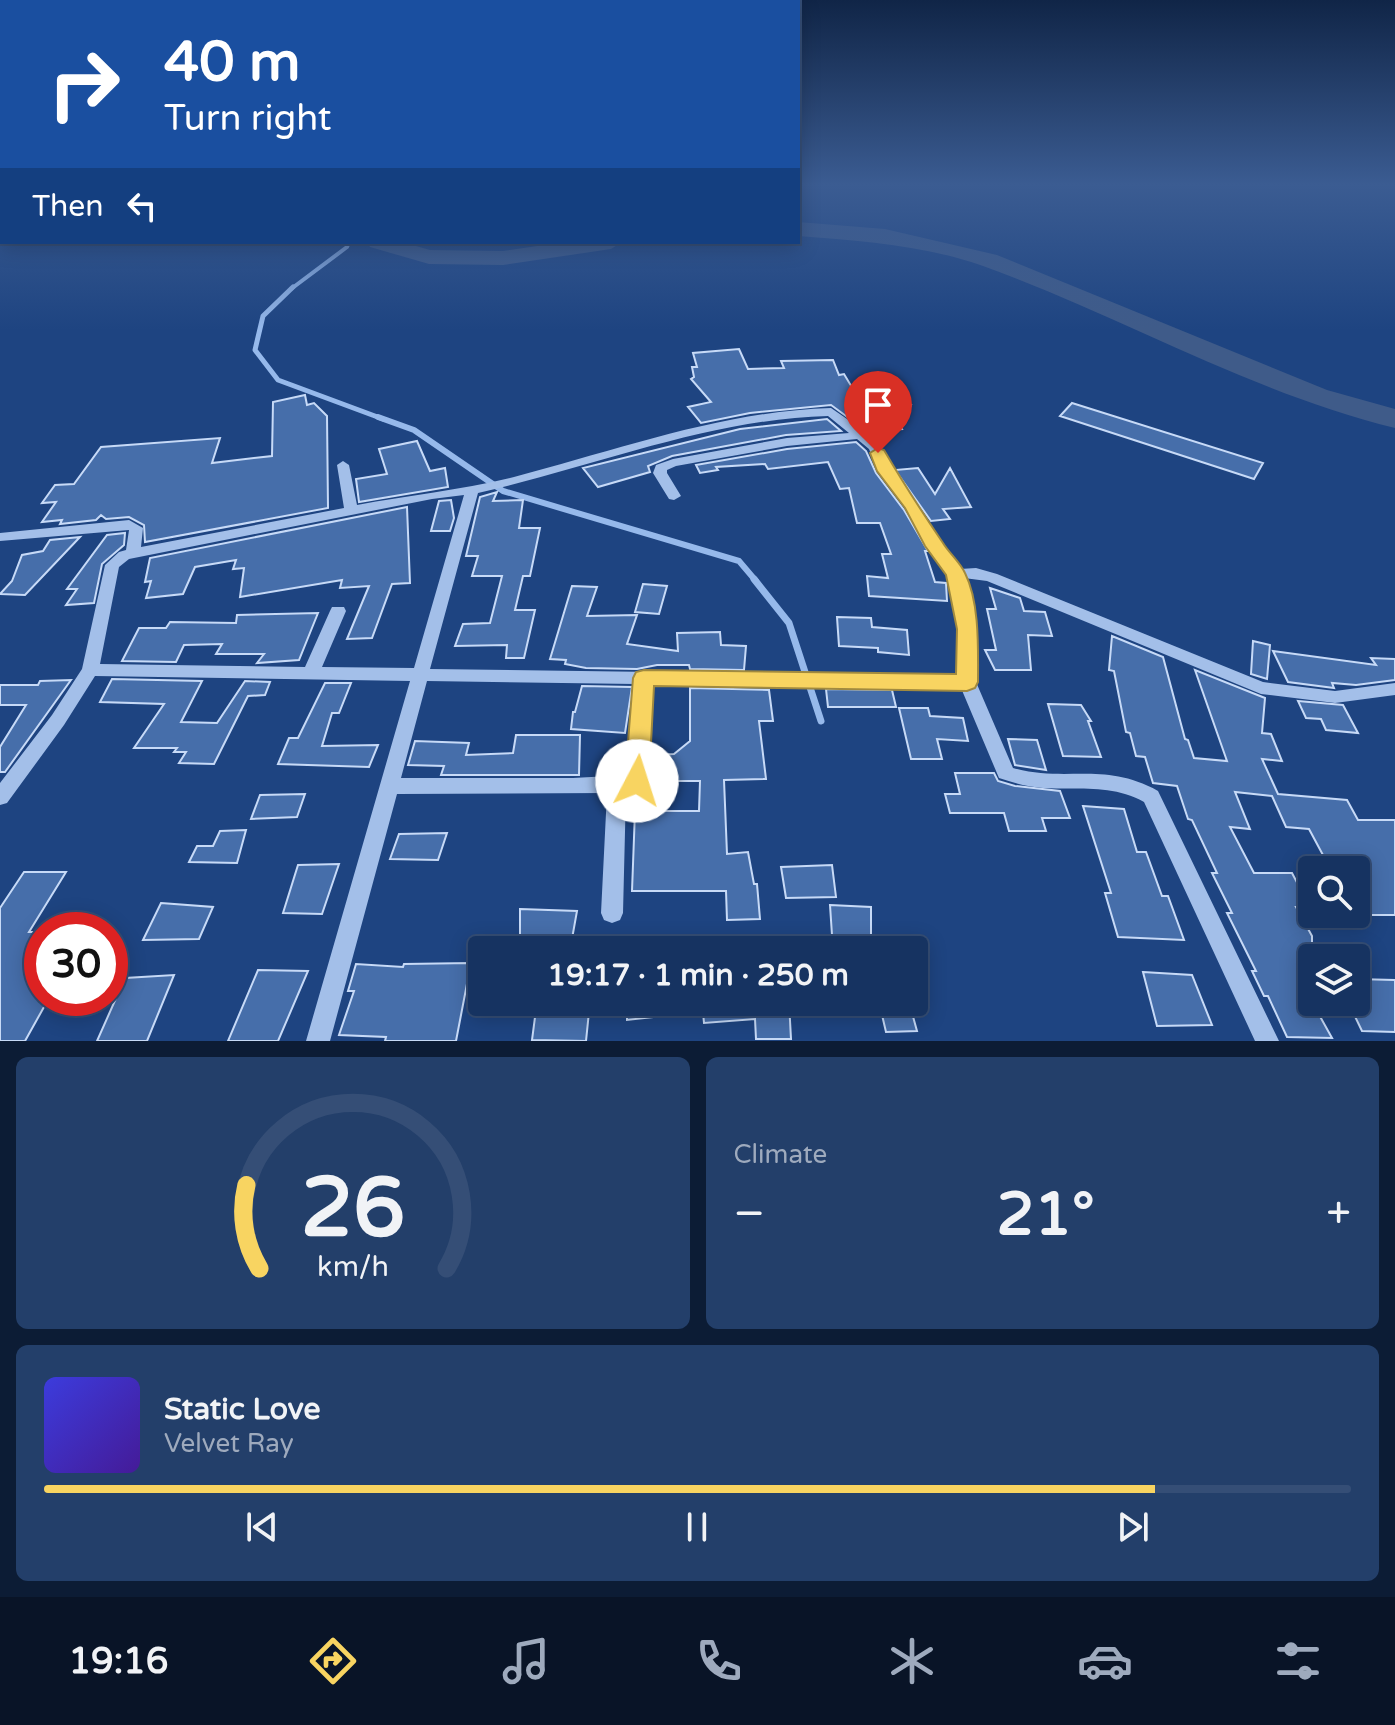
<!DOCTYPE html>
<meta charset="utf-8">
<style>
body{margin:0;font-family:"Varela Round",sans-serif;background:#233f6a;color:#f1f3f6;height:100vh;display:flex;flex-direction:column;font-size:30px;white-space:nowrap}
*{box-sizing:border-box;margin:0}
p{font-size:26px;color:#9eaabd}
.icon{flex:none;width:44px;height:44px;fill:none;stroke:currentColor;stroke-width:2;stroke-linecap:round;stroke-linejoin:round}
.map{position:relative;height:1041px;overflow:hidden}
.sheet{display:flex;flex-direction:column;gap:16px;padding:16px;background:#0c1c35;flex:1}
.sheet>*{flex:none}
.hud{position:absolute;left:0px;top:0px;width:800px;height:244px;box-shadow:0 4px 20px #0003,0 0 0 2px #354e76;background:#1a4fa0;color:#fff;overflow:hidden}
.fabs{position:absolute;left:1298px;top:856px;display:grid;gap:16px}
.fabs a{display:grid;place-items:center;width:72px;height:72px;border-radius:8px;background:#163361;box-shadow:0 4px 20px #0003,0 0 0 2px #354e76;font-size:40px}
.speed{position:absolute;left:24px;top:912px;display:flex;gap:16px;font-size:40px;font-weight:700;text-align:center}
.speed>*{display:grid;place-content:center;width:104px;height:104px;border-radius:50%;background:#163361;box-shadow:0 4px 20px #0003,0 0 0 2px #354e76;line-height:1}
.speed .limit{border:12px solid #d22;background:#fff;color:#111}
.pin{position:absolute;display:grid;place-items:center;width:68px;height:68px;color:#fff;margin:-82px -34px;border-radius:50% 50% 50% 0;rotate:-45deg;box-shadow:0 0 8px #0007}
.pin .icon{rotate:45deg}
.me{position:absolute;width:88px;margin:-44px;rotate:5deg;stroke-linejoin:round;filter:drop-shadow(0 0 6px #0008)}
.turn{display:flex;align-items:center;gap:28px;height:168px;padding:0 32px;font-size:36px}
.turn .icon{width:104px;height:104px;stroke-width:2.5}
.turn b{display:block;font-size:56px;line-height:68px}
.then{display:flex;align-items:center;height:76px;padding:0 32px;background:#0003;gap:16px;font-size:30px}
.big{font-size:60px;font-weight:700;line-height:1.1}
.sheet .card{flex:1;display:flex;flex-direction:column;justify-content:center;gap:12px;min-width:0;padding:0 28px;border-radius:12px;background:#233f6a}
.sheet .dial{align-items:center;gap:0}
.dial svg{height:208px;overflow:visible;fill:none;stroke:#354e76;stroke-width:7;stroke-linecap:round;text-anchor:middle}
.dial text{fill:#f1f3f6;stroke:none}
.song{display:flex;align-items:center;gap:24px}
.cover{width:96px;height:96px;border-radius:12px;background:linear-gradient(135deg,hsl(240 70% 55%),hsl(260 70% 35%))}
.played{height:8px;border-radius:4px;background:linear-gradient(90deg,#f8d461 85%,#354e76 85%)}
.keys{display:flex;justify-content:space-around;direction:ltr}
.heat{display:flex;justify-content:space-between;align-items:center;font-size:44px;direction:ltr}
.sheet .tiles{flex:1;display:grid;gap:16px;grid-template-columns:1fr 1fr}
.card:last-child{grid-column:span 2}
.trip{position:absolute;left:468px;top:936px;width:460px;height:80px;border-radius:8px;background:#163361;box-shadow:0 4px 20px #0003,0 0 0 2px #354e76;font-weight:700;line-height:80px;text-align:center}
.menu{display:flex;height:128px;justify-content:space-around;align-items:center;background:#091427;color:#9eaabd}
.menu .icon{width:56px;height:56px}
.menu .on{color:#f8d461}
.menu b{font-size:36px;color:#f1f3f6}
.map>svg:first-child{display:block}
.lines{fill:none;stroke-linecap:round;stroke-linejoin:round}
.stream-far3{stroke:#96b9eb;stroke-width:4}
.stream-far2{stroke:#96b9eb;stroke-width:5}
.stream-far1{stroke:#96b9eb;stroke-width:6}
.stream{stroke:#96b9eb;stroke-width:7}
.river{fill:#3f5b89;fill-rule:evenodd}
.building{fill:#466eaa;stroke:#c7daf7;stroke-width:2}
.minor{fill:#a3bfe9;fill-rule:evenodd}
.route{fill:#f8d461;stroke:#a18a3f;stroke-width:2}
</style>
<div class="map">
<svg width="1395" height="1041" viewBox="0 0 1395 1041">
<rect width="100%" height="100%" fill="#1e4481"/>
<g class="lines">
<path class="stream-far3" d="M291,289L347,247L349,242"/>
<path class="stream-far2" d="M293,287L263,316L255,350L278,380L383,419"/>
<path class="stream-far1" d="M378,417L414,430L503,491L739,561L756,581"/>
<path class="stream" d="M754,579L789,623L821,721"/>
<path class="river" d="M798,222L885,229L997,255L1327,390L1395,409V428C1251,393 1122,316 983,266C924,245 860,241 798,236Z
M367,242H402L430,250L503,251L565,242H622L611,249L503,265L429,264L370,247Z"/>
</g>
<path class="building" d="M739,349L748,369L784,368L781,361L833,360L839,375L844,374L853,389L869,387L875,399L911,405L905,419H897L902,429L886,430L889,437L876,438L831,405L750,413L701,423L688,407L711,402L691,379L694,377L692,367H697L693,353Z
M305,395L307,405L314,403L327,416L328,508L145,542L144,525L129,517L106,519L101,515L96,520L60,524L62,520L42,522L56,502L42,503L55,485L74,484L101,447L220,438L212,463L272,456L273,402Z
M1072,403L1263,463L1254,479L1060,416Z
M827,419L841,431L786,435L672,456L648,466L650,472L598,487L583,468L740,429Z
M417,441L430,471L445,468L448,487L359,502L356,479L387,474L379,449Z
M856,442L866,451L876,473L904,510L928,551H925L935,582L946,583L947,601L869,596L867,576L888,578L882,554H891L880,523H857L849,488L840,489L828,462L768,469L765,464L716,467L718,470L700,473L696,465L787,449Z
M918,468L935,494L950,468L971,507L943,509L950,519L931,521L895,470Z
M497,492L493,501L523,500L519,528H540L530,576H523L515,610H535L524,658H506L507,645L455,646L463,624L490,623L502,576H472L478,556H466L480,497Z
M451,500L454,518L450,531H431L439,501Z
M407,507L410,583L392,584L372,638L347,639L369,586L340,588L342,580L240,597L244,568L233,569L236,560L195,567L183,594L146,598L151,581L145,582L150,558Z
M125,533L124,545L102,564L94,603L66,605L77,589H67L107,535Z
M80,537L25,595L0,594L12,581L22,555L43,551L50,540Z
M643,584L667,586L659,614L635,612Z
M572,586L597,587L587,616L637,615L627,644L678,651L677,633L720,632L721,645L746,646L744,670L690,669L689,665H657L637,669L586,668L565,664L566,660L550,659Z
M990,588L1020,598L1024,611L1045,612L1052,636L1028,635L1031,670H995L985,650H996L987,609H996Z
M318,613L299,660L257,663L264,654H216L222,644L184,645L176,662L122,661L139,628H166L170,622L236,623L237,615Z
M837,617L871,618L872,627L907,630L909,655L878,652V648L839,646Z
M1112,636L1163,657L1185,739L1188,740L1194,758L1227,761L1195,670L1265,698L1262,733L1271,734L1282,761L1262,759L1278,794L1347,800L1358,820H1395V915H1369L1356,891V870H1331L1309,829L1286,827L1272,796L1235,792L1250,829L1230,827L1254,873H1292L1310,907H1296L1312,936V966H1302L1312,985V1002L1332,1038L1287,1037L1268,996H1264L1252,971H1256L1227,913H1232L1212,873H1217L1192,820L1188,819L1177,786L1153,783L1145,757L1136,756L1130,733L1126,732L1114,671L1109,670Z
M1253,641L1270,645L1267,679L1251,674Z
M1273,651L1376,665L1371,658L1395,659V680L1356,685L1332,683L1334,688L1288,682Z
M112,679L202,681L181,722L217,723L245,681L270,682L265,695L248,696L214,764L179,763L186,752H174L177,748H134L164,704L100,702Z
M71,680L5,772H0V747L26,705H0V685H38L40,681Z
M325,683H351L339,713H332L322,746L378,745L369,767L278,764L289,738H298Z
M582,686L632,687L625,733L571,729L573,712H575Z
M690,688L769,690L773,721H759L766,779L724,780L727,854L748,852L754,884H757L760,919L727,920L726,891H632L635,811H699L700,781H649L651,755L674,754L690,741Z
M826,689L892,690L896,707H828Z
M1298,701L1343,705L1358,733L1326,730L1321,719L1306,718Z
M1048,704L1081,705L1091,721H1088L1101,757L1063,756Z
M899,708H928L930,716L963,718L968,741L937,739L942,759H911Z
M516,735H580L579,775H441L444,766L408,765L415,741L469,743L466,755L513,753Z
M1008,739L1037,740L1046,770L1015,765Z
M955,773H994L998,781L1015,786L1060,791L1070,818H1042L1046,831H1009L1004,813H950L945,794H960Z
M305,794L297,817L251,819L260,795Z
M1083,806L1124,809L1137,852H1146L1162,896H1168L1184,940L1118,937L1105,893H1111Z
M246,830L237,863L189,862L197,846H213L220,831Z
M447,833L438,860L390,859L399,834Z
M339,864L322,914L283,913L298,865Z
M832,865L836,897L786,898L781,867Z
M24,872H66L29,932H42V998H49L25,1041H0V908Z
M161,903L213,907L199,939L143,940Z
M830,905L871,907V936L832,935Z
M520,909L577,911L570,950L520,949Z
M471,963L456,1041H385L386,1037L339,1035L354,991H348L356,964L403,967L404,964Z
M258,970L308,971L278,1041H228Z
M1143,972L1192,975L1212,1025L1157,1026Z
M174,975L147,1041H97L125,978Z
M1356,979L1395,980V1032L1362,1031L1348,1002H1356Z
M537,1002H590L586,1041L532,1040Z
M627,1002H661L662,1016L627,1020Z
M702,1002H789L791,1039H756L755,1019L704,1023Z
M879,1002H909L917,1031L886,1032Z"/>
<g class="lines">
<path class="minor" d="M831,408L866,432L878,444L891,470L918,504L941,544L960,569L976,568L997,574L1263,682L1335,691L1395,683V695L1335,703L1261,694L987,581L964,578L975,629L976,682L1013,768C1065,783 1104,761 1158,791L1279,1041H1255L1144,802C1112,784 1079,790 1043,788C1028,787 1014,783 999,778L961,688L652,684L646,781L644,786L626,791L623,913L620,920L612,923L604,920L601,913L607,793L397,794L330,1041H306L410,681L95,676L64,725L7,803L0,805V783L52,715L82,669L105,565L119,552L126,550L129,530L0,541V533L129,520L143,528L141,547L344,508L337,465L343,461L349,465L357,505C409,495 463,490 514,477C618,450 723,411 831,408ZM828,416L849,433L787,438L673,459L656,465L653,473L669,499L674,500L681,496L667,473V470L676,466L787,446L857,439L869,449L878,471L907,508L928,546L949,575L959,629V676L430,669L478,493C594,467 709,419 828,416ZM464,495L414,668L322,667L346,611L344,607H332L330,611L305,667L100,664L119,567L129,559L432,499ZM427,681L635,684L628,775L573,778H401Z"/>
</g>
<linearGradient id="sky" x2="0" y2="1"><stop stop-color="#102547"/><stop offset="0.56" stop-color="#3b5c92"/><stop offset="1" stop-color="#3b5c92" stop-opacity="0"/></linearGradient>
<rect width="1395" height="330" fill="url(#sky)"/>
<path class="route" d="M878,448L884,450C902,481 922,512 943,543C949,553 960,562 965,573C980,603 978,650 978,682L975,688L967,691L654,686L649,781L646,788L637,791L628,788L625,781L633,678L636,672L644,670L956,674L957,629L946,575L925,546L905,508L877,471L870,453Z"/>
</svg>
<div class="fabs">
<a><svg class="icon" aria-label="search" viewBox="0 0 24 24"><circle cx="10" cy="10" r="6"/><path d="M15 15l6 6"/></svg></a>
<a><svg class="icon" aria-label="layers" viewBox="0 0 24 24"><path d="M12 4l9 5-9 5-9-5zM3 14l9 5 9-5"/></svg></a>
</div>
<div class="speed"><div class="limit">30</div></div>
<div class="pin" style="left:878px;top:453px;background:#d93025"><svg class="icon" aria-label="arrive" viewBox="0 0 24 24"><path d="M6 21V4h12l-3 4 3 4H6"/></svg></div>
<svg class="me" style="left:637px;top:781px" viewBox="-20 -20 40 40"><circle r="19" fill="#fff"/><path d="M0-13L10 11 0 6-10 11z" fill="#f8d461"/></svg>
<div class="trip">19:17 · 1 min · 250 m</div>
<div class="hud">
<div class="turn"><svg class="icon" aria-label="right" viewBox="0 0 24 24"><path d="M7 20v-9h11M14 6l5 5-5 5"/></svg><div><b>40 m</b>Turn right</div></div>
<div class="then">Then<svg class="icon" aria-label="left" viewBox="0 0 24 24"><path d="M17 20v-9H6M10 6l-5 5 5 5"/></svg></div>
</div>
</div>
<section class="sheet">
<div class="tiles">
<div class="card dial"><svg viewBox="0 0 100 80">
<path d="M14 69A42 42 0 1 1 86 69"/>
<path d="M14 69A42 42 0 0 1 9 37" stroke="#f8d461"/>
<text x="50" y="56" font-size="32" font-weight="700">26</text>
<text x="50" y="72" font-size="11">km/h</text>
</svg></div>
<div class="card"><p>Climate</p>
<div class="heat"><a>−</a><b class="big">21°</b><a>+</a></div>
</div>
<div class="card">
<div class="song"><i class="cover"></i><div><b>Static Love</b><p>Velvet Ray</p></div></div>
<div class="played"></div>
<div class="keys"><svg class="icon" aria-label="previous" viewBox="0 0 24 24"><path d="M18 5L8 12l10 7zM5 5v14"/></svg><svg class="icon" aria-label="pause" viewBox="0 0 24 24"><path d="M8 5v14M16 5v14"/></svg><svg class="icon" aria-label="next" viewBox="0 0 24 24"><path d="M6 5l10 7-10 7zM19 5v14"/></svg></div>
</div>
</div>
</section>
<nav class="menu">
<b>19:16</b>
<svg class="icon on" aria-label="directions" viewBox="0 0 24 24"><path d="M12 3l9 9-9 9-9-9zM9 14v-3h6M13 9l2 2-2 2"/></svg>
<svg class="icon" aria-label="music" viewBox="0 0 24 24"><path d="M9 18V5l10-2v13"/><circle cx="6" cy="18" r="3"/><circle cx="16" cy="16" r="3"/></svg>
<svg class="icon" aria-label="phone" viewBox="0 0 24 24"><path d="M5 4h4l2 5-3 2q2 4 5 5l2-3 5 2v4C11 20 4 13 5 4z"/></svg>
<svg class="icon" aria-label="climate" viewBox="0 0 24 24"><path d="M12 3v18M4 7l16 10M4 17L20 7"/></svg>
<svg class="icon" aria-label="car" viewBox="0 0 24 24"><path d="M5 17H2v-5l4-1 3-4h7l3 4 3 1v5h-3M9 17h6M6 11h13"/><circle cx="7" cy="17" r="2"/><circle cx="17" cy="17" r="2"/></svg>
<svg class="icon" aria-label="filters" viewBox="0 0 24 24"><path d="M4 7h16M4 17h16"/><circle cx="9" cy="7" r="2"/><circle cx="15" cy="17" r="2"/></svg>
</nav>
